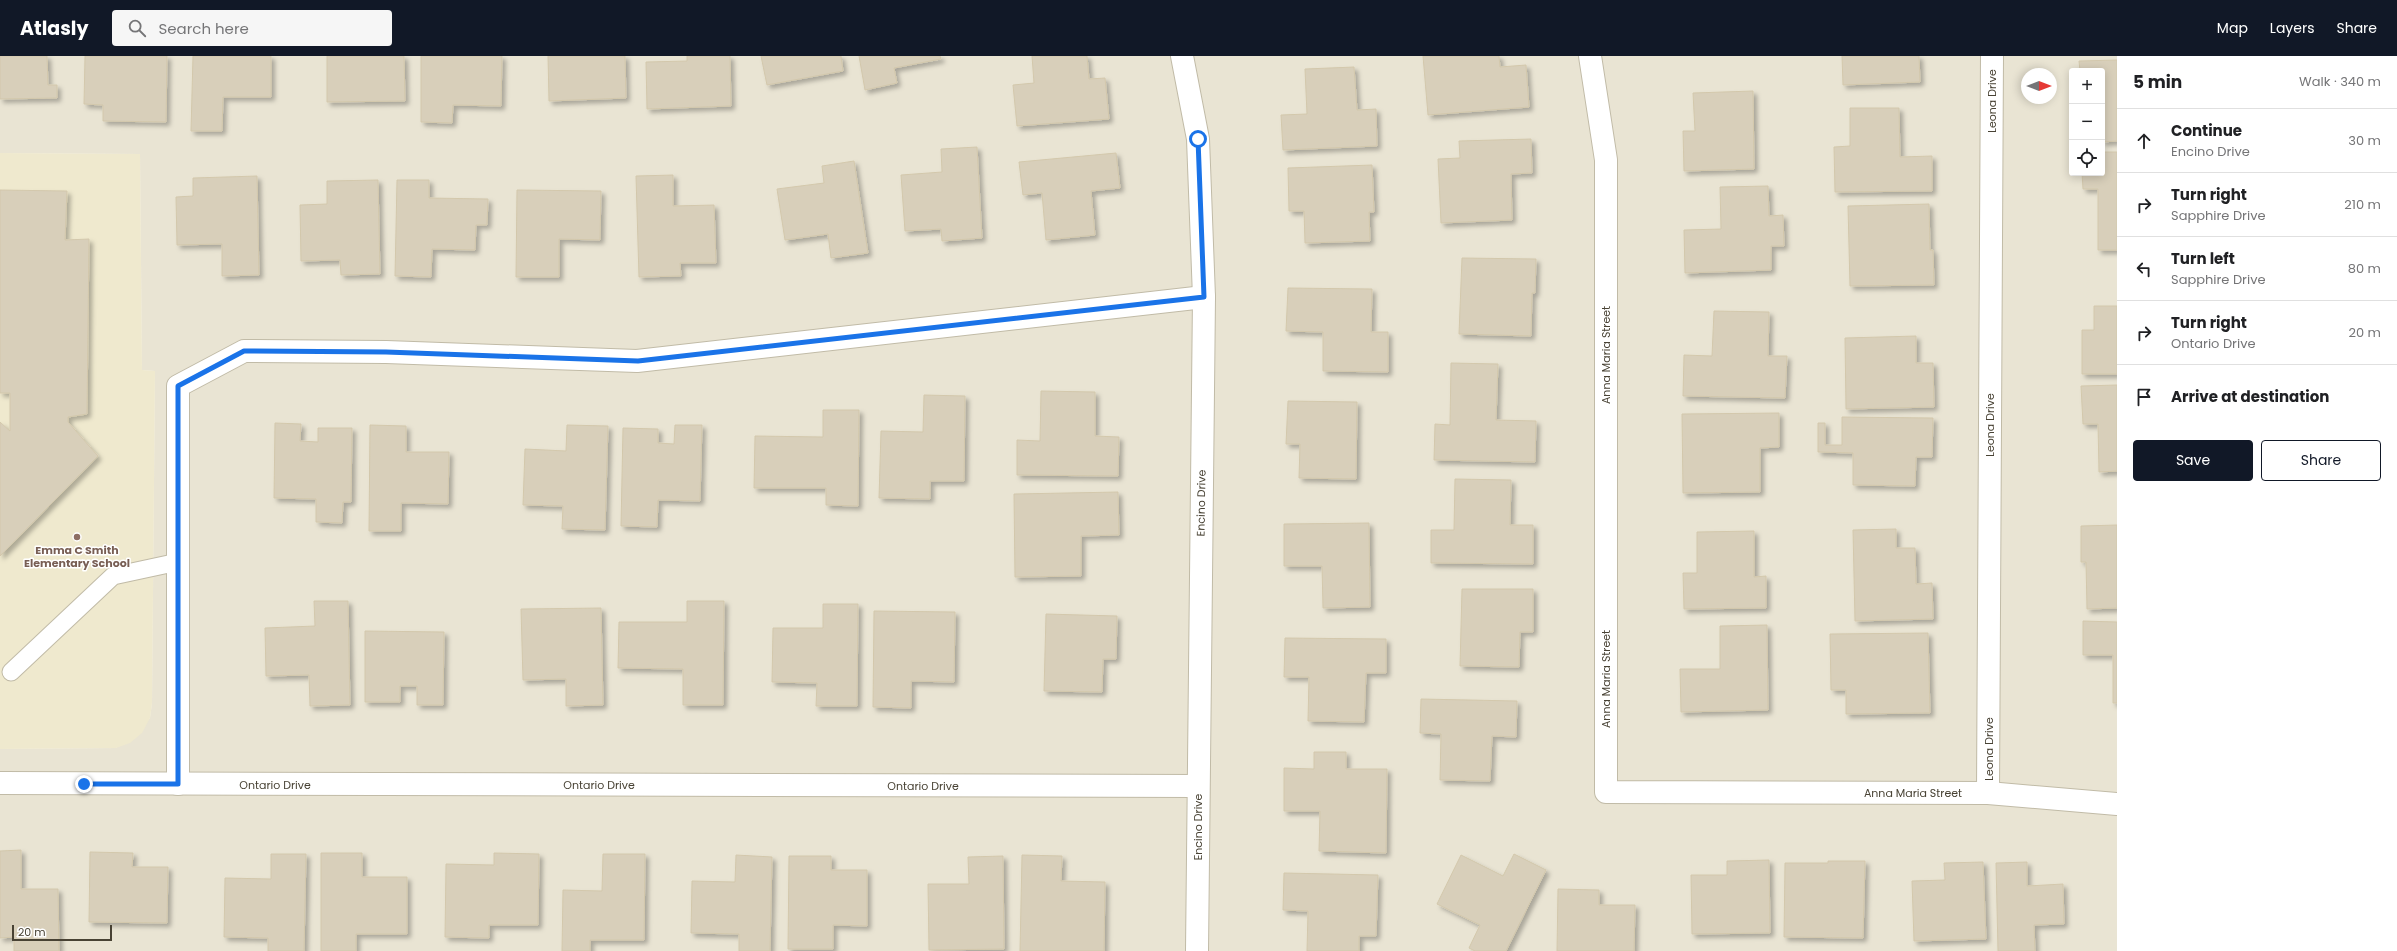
<!DOCTYPE html>
<meta charset="utf-8">
<style>
:root{--surface:#fff;--page:#f6f6f6;--text:#202124;--muted:#757577;--line:#e0e0e0;--accent:#111827}
body{margin:0;font-family:Poppins,sans-serif;background:var(--page);color:var(--text)}
.controls{position:absolute;right:12px;top:12px;display:grid;overflow:hidden;border-radius:4px;box-shadow:0 2px 10px #0003}
.controls button{width:36px;height:36px;display:grid;place-items:center;padding:0;border:0;border-bottom:1px solid var(--line);background:var(--surface);color:var(--text);font:20px sans-serif}
.compass{position:absolute;left:2021px;top:12px;width:36px;height:36px;border-radius:50%;background:var(--surface);box-shadow:0 2px 10px #0003;rotate:90deg}
.scale{position:absolute;left:12px;bottom:10px;width:100px;box-sizing:border-box;padding-left:4px;border:2px solid #484234;border-top:0;font-size:11px;line-height:14px;white-space:nowrap;color:#484234;-webkit-text-stroke:3px #fff;paint-order:stroke}
.stop{position:absolute;width:12px;height:12px;margin:-9px;border:3px solid #1a73e8;border-radius:50%;background:#fff}
.stop.end{background:#1a73e8;border-color:#fff;box-shadow:0 1px 4px #0008}
.list{margin:0;padding:0;list-style:none}
h2{display:flex;justify-content:space-between;align-items:center;height:52px;margin:0;padding:0 16px;font-size:17px}
h2 small{font-size:13px;font-weight:400;color:var(--muted)}
.list li{display:grid;grid-template-columns:26px 1fr auto;gap:12px;align-items:center;box-sizing:border-box;height:64px;padding:0 16px;border-top:1px solid var(--line)}
.list b{display:block;font-size:15px;white-space:nowrap}
.list p{margin:0;font-size:13px;white-space:nowrap;color:var(--muted)}
.list em{font-size:13px;font-style:normal;color:var(--muted)}
.actions{display:flex;gap:8px;padding:12px 16px}
.actions a{flex:1;padding:9px 0;border:1px solid var(--accent);border-radius:4px;text-align:center;font-size:14px;color:var(--accent)}
.actions .main{background:var(--accent);color:#fff}
.icon{flex:none;width:22px;height:22px;fill:none;stroke:currentColor;stroke-width:2;stroke-linecap:round;stroke-linejoin:round}
.map{position:relative;flex:none;width:2117px;height:895px;overflow:hidden}
header{display:flex;align-items:center;gap:24px;box-sizing:border-box;height:56px;padding:0 20px;background:var(--accent);color:#fff}
header strong{font-size:19px}
nav{display:flex;gap:22px;margin-inline-start:auto;font-size:14px}
.search{width:280px;height:36px;background:var(--page);display:flex;align-items:center;gap:10px;box-sizing:border-box;padding:0 14px;border-radius:4px;color:var(--muted);font-size:15px}
main{display:flex}
aside{flex:1;background:var(--surface)}
.map>svg:first-child{display:block}
</style>
<header>
<strong>Atlasly</strong>
<div class="search"><svg class="icon" aria-label="search" viewBox="0 0 24 24"><circle cx="10" cy="10" r="6"/><path d="M15 15l6 6"/></svg>Search here</div>
<nav><a>Map</a><a>Layers</a><a>Share</a></nav>
</header>
<main>
<div class="map">
<svg width="2117" height="895" viewBox="0 0 2117 895">
<defs>
<filter id="shadow"><feDropShadow dx="3.5" dy="3.5" stdDeviation="2" flood-color="#0004"/></filter>
</defs>
<rect width="100%" height="100%" fill="#f5f2e6"/>
<!-- residential -->
<path fill="#e9e4d3" fill-rule="evenodd" d="M0 0H2117V895H0V693L116 692 150 662 152 647 155 315 142 314 140 98 0 97ZM2072 15H2102V117H2072ZM2027 18H2051V42H2027Z"/>
<!-- education -->
<polygon fill="#efe9ce" points="0,97 140,98 142,314 155,315 152,647 150,662 142,677 130,687 116,692 0,693"/>
<!-- building -->
<g fill="#d8cfba" stroke="#d3c8ac" filter="url(#shadow)">
<polygon points="0,0 47,0 48,29 57,29 57,42 0,43"/>
<polygon points="85,0 167,0 166,66 103,65 103,49 84,48"/>
<polygon points="193,0 271,0 271,41 223,41 222,75 191,75"/>
<polygon points="327,0 404,0 405,45 327,46"/>
<polygon points="421,0 502,0 501,50 453,49 452,67 421,66"/>
<polygon points="548,0 625,0 626,42 549,45"/>
<polygon points="687,0 730,0 731,50 647,53 646,6 687,5"/>
<polygon points="761,0 841,0 843,15 767,29"/>
<polygon points="859,0 940,0 941,3 894,12 897,27 865,34"/>
<polygon points="1032,0 1087,0 1089,23 1105,22 1109,63 1017,70 1013,29 1034,27"/>
<polygon points="1423,0 1499,0 1500,11 1526,9 1529,51 1428,59"/>
<polygon points="1842,0 1919,0 1920,26 1843,29"/>
<polygon points="2117,4 2117,85 2102,86 2102,15 2080,15 2079,5"/>
<polygon points="1354,11 1357,54 1376,53 1377,90 1283,94 1281,59 1307,58 1305,13"/>
<polygon points="1753,35 1754,113 1684,115 1683,75 1695,75 1693,37"/>
<polygon points="1850,52 1899,52 1900,101 1932,100 1932,135 1835,136 1834,91 1850,90"/>
<polygon points="1531,83 1532,117 1511,118 1512,164 1441,167 1438,103 1460,102 1459,85"/>
<polygon points="977,91 982,182 942,185 941,173 905,175 901,119 942,116 941,93"/>
<polygon points="2102,96 2117,96 2117,194 2098,194 2098,133 2083,133 2082,117 2102,117"/>
<polygon points="1116,97 1120,132 1091,135 1095,179 1046,184 1042,137 1023,139 1019,106"/>
<polygon points="854,105 868,197 831,202 828,178 785,184 777,133 824,127 822,110"/>
<polygon points="1372,109 1374,156 1369,156 1370,185 1305,187 1304,155 1289,155 1288,112"/>
<polygon points="673,119 673,150 714,149 716,207 680,207 681,220 639,221 636,120"/>
<polygon points="257,120 259,219 222,220 222,188 177,189 176,141 193,140 193,122"/>
<polygon points="378,124 380,218 341,219 340,204 301,205 300,149 327,148 327,125"/>
<polygon points="397,124 429,124 429,142 488,143 487,169 476,169 475,194 432,193 431,221 395,220"/>
<polygon points="1768,130 1769,160 1783,159 1784,190 1771,190 1771,214 1685,217 1684,174 1721,173 1720,131"/>
<polygon points="0,134 67,135 65,184 89,183 87,358 68,361 68,366 98,400 0,500 0,366 10,375 10,337 0,337"/>
<polygon points="517,134 601,135 600,184 559,183 559,221 516,221"/>
<polygon points="1929,148 1930,194 1933,194 1934,229 1850,230 1848,150"/>
<polygon points="1462,202 1536,203 1535,237 1532,237 1531,280 1459,278"/>
<polygon points="1288,232 1372,233 1371,276 1388,276 1388,316 1323,315 1323,276 1286,275"/>
<polygon points="2094,250 2117,250 2117,318 2082,318 2082,274 2094,274"/>
<polygon points="1714,255 1769,256 1768,300 1787,300 1785,342 1683,340 1684,299 1712,300"/>
<polygon points="1916,280 1916,307 1933,307 1934,351 1846,353 1845,282"/>
<polygon points="1451,307 1498,308 1496,364 1536,365 1535,406 1434,404 1435,368 1450,369"/>
<polygon points="2117,329 2117,415 2099,416 2098,368 2083,368 2081,330"/>
<polygon points="1041,335 1095,336 1095,380 1119,381 1118,420 1017,419 1017,384 1040,385"/>
<polygon points="924,339 965,340 964,425 930,425 930,443 879,442 881,375 923,376"/>
<polygon points="1288,345 1357,346 1356,423 1299,422 1300,388 1286,388"/>
<polygon points="823,354 859,354 858,450 826,449 826,432 754,432 755,380 823,381"/>
<polygon points="1779,357 1779,391 1760,392 1760,436 1683,437 1682,358"/>
<polygon points="1842,361 1933,362 1932,401 1916,401 1915,430 1853,429 1853,397 1818,396 1818,367 1825,367 1825,389 1842,389"/>
<polygon points="275,367 301,368 300,385 318,386 318,372 352,372 351,446 343,446 342,467 316,466 316,443 274,442"/>
<polygon points="370,369 406,370 406,396 449,396 448,448 401,447 401,475 369,475"/>
<polygon points="567,369 608,370 605,474 562,473 563,450 523,449 525,393 566,395"/>
<polygon points="675,369 702,369 700,445 658,444 657,471 621,470 623,372 658,373 658,387 674,388"/>
<polygon points="1455,423 1511,424 1510,469 1533,469 1533,508 1431,507 1431,474 1454,474"/>
<polygon points="1118,436 1119,479 1081,480 1081,520 1015,521 1014,438"/>
<polygon points="1369,467 1370,551 1323,552 1322,510 1284,510 1284,468"/>
<polygon points="2117,469 2117,552 2087,553 2086,506 2081,506 2081,470"/>
<polygon points="1896,473 1896,492 1915,492 1916,528 1932,527 1933,563 1855,565 1853,474"/>
<polygon points="1754,475 1754,521 1766,520 1766,552 1684,553 1683,517 1697,517 1697,476"/>
<polygon points="1462,533 1533,533 1533,576 1520,576 1519,611 1460,610"/>
<polygon points="314,545 348,545 350,649 310,650 309,619 266,620 265,572 315,570"/>
<polygon points="687,545 724,545 723,649 683,649 683,613 618,612 619,566 687,566"/>
<polygon points="823,548 858,548 857,650 816,650 817,627 772,626 773,572 823,572"/>
<polygon points="601,552 603,649 566,650 566,623 523,624 521,553"/>
<polygon points="874,555 955,556 954,626 911,625 911,652 873,651"/>
<polygon points="1046,558 1117,560 1116,603 1103,603 1102,636 1044,635"/>
<polygon points="2083,565 2117,566 2117,647 2113,647 2113,599 2083,599"/>
<polygon points="1767,569 1768,654 1681,656 1680,613 1720,613 1720,570"/>
<polygon points="365,575 444,576 443,649 417,649 417,630 400,630 400,646 365,646"/>
<polygon points="1928,577 1930,657 1846,658 1846,634 1831,634 1830,578"/>
<polygon points="1285,582 1386,583 1386,617 1366,617 1364,666 1308,665 1309,621 1284,621"/>
<polygon points="1421,643 1517,645 1516,681 1492,680 1490,725 1440,724 1441,678 1420,677"/>
<polygon points="1314,696 1346,696 1346,713 1387,713 1386,797 1319,795 1320,755 1284,755 1284,712 1314,713"/>
<polygon points="21,794 21,833 58,833 59,895 14,895 14,881 0,882 0,795"/>
<polygon points="90,796 133,797 132,811 168,811 167,867 89,866"/>
<polygon points="321,797 362,797 362,821 407,821 407,878 356,878 356,895 321,895"/>
<polygon points="494,797 539,798 538,869 489,869 489,882 445,881 446,808 494,809"/>
<polygon points="271,798 306,798 304,895 268,895 268,882 224,881 225,822 271,823"/>
<polygon points="603,798 645,798 644,884 590,884 590,895 562,895 563,834 602,835"/>
<polygon points="1514,798 1546,814 1506,895 1475,895 1469,892 1480,869 1437,848 1461,799 1503,820"/>
<polygon points="736,799 772,801 770,895 739,895 739,878 691,877 692,825 735,826"/>
<polygon points="1022,799 1062,800 1061,825 1105,826 1104,895 1020,895"/>
<polygon points="789,800 831,800 831,814 867,814 867,870 833,869 833,893 788,893"/>
<polygon points="1003,800 1004,893 929,894 928,828 969,828 968,801"/>
<polygon points="1769,804 1770,877 1692,878 1691,819 1727,819 1727,805"/>
<polygon points="1828,805 1865,805 1863,882 1784,881 1785,807 1828,807"/>
<polygon points="1983,806 1986,883 1914,885 1912,825 1945,824 1944,807"/>
<polygon points="2027,806 2027,830 2063,828 2064,868 2034,869 2035,895 1998,895 1996,807"/>
<polygon points="1284,817 1378,819 1376,880 1359,880 1359,895 1307,895 1308,855 1283,854"/>
<polygon points="1558,833 1599,834 1599,849 1635,849 1634,895 1557,895"/>
</g>
<g fill="none" stroke-linecap="round" stroke-linejoin="round">
<defs>
<polyline id="lane" points="11,616 113,520 178,506"/>
<g id="street">
<polyline points="1182,0 1198,83 1204,241 1197,895"/>
<polyline points="1590,0 1606,104 1606,736 1988,737 2117,748"/>
<polyline points="0,727 1198,730"/>
<polyline points="178,728 178,330 244,295 386,296 637,305 1204,241"/>
<polyline points="1988,737 1992,0"/>
</g>
</defs>
<!-- lane casing -->
<use href="#lane" stroke="#c1bba7" stroke-width="19"/>
<!-- street casing -->
<use href="#street" stroke="#c1bba7" stroke-width="24"/>
<!-- lane -->
<use href="#lane" stroke="#fff" stroke-width="17"/>
<!-- street -->
<use href="#street" stroke="#fff" stroke-width="22"/>
</g>
<g fill="none" stroke-linecap="round" stroke-linejoin="round">
<!-- route -->
<polyline stroke="#1a73e8" stroke-width="5" points="84,728 178,728 178,330 244,295 386,296 638,305 1204,241 1198,83"/>
</g>
<!-- markers -->
<circle fill="#8d6e63" stroke="#fff" stroke-width="1.5" cx="77" cy="481" r="4"/>
<g text-anchor="middle" stroke-width="3" stroke-linejoin="round" paint-order="stroke">
<!-- street labels -->
<g font-size="11" fill="#484234" stroke="#fff">
<text transform="translate(1992 45) rotate(-90)" y="4">Leona Drive</text>
<text transform="translate(1606 299) rotate(-90)" y="4">Anna Maria Street</text>
<text transform="translate(1990 369) rotate(-90)" y="4">Leona Drive</text>
<text transform="translate(1201 447) rotate(-89)" y="4">Encino Drive</text>
<text transform="translate(1606 623) rotate(-90)" y="4">Anna Maria Street</text>
<text transform="translate(1989 693) rotate(-90)" y="4">Leona Drive</text>
<text x="275" y="733">Ontario Drive</text>
<text x="599" y="733">Ontario Drive</text>
<text x="923" y="734">Ontario Drive</text>
<text x="1913" y="741">Anna Maria Street</text>
<text transform="translate(1198 771) rotate(-90)" y="4">Encino Drive</text>
</g>
<!-- education labels -->
<g font-size="11" font-weight="bold" fill="#785e54" stroke="#fff">
<text x="77" y="498">Emma C Smith<tspan x="77" dy="13">Elementary School</tspan></text>
</g>
</g>
</svg>
<div class="controls">
<button>+</button>
<button>−</button>
<button><svg class="icon" aria-label="locate" viewBox="0 0 24 24"><circle cx="12" cy="12" r="6"/><path d="M12 2v4M12 18v4M2 12h4M18 12h4"/></svg></button>
</div>
<svg class="compass" viewBox="-18 -18 36 36"><path d="M0-13l5 13h-10z" fill="#e53935"/><path d="M0 13l5-13h-10z" fill="#757577"/></svg>
<div class="scale">20 m</div>
<div class="stop" style="left:1198px;top:83px"></div>
<div class="stop end" style="left:84px;top:728px"></div>
</div>
<aside>
<h2>5 min<small>Walk · 340 m</small></h2>
<ul class="list">
<li><svg class="icon" aria-label="ahead" viewBox="0 0 24 24"><path d="M12 20V5M6 11l6-6 6 6"/></svg><div><b>Continue</b><p>Encino Drive</p></div><em>30 m</em></li>
<li><svg class="icon" aria-label="right" viewBox="0 0 24 24"><path d="M7 20v-9h11M14 6l5 5-5 5"/></svg><div><b>Turn right</b><p>Sapphire Drive</p></div><em>210 m</em></li>
<li><svg class="icon" aria-label="left" viewBox="0 0 24 24"><path d="M17 20v-9H6M10 6l-5 5 5 5"/></svg><div><b>Turn left</b><p>Sapphire Drive</p></div><em>80 m</em></li>
<li><svg class="icon" aria-label="right" viewBox="0 0 24 24"><path d="M7 20v-9h11M14 6l5 5-5 5"/></svg><div><b>Turn right</b><p>Ontario Drive</p></div><em>20 m</em></li>
<li><svg class="icon" aria-label="arrive" viewBox="0 0 24 24"><path d="M6 21V4h12l-3 4 3 4H6"/></svg><div><b>Arrive at destination</b></div></li>
</ul>
<div class="actions"><a class="main">Save</a><a>Share</a></div>
</aside>
</main>
